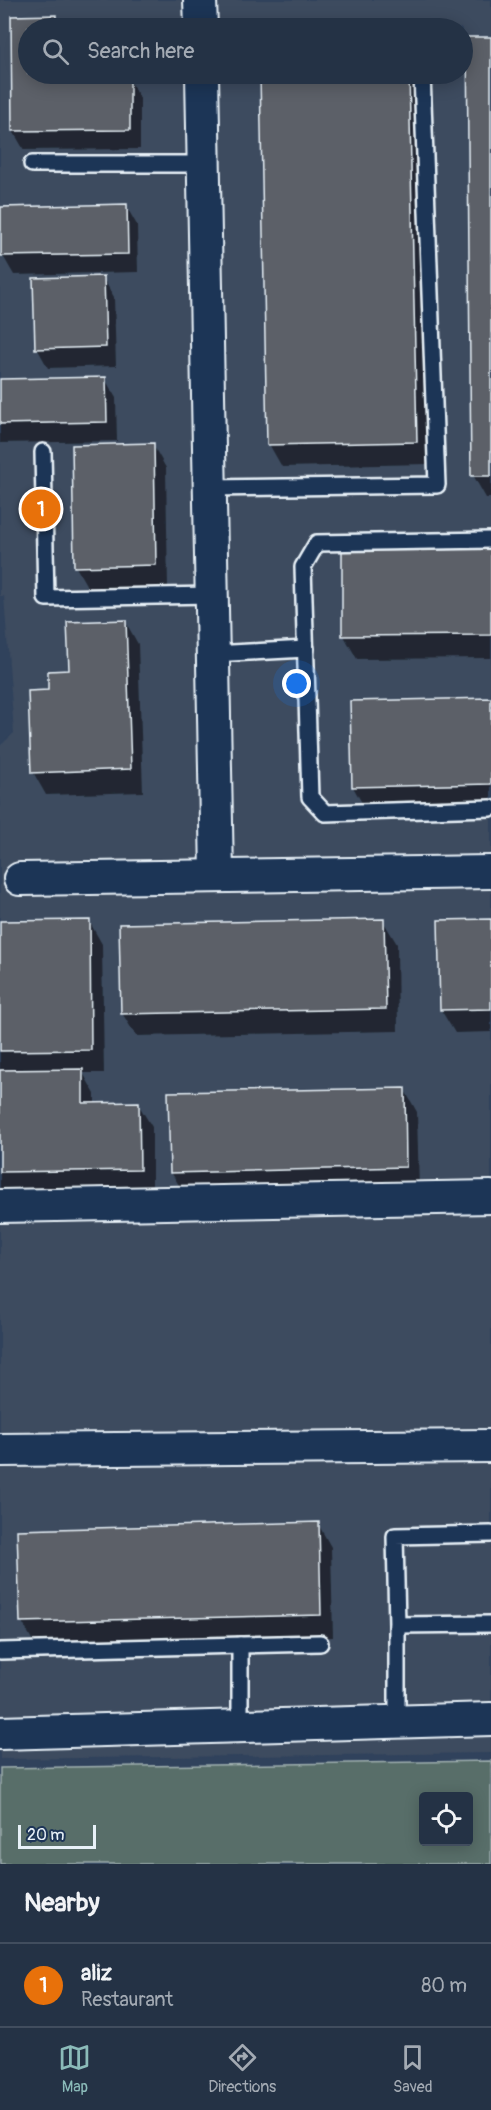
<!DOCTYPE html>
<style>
:root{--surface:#243245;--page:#303e50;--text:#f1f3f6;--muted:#a3aab3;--line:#414d5e;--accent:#8bbbb9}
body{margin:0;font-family:Pangolin,sans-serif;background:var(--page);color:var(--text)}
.controls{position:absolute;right:18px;bottom:18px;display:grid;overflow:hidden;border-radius:6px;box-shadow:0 3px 15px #0003}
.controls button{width:54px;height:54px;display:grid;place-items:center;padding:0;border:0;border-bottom:2px solid var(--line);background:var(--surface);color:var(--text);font:30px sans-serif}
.scale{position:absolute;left:18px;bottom:15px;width:78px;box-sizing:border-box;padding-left:6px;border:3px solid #e8f1f8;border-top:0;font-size:16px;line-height:21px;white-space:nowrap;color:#e8f1f8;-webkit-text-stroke:4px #1d3557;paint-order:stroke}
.you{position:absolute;left:297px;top:684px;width:21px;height:21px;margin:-15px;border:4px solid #fff;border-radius:50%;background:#1a73e8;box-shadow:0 0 0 9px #1a73e833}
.badge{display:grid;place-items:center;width:39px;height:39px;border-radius:50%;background:var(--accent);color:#fff;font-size:20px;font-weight:700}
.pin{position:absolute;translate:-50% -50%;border:3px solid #fff;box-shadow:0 2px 6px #0006}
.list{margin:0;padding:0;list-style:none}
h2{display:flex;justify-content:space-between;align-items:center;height:78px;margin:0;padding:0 24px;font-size:26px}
h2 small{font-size:20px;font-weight:400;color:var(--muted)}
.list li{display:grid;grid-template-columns:39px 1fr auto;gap:18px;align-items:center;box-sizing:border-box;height:84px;padding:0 24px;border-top:2px solid var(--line)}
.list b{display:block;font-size:22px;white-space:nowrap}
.list p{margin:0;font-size:20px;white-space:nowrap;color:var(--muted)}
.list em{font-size:20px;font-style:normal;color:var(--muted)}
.icon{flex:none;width:33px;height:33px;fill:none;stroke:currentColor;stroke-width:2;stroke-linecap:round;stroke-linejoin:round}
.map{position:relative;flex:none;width:491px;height:1864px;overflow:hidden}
.search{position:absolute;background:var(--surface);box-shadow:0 3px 15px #0003;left:18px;right:18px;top:18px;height:66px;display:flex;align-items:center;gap:15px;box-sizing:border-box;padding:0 21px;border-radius:33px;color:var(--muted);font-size:22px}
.sheet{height:162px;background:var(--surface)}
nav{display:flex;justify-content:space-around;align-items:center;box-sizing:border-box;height:84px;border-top:2px solid var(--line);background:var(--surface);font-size:16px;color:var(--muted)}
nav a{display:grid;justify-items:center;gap:3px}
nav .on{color:var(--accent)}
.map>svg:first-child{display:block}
</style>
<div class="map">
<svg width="491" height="1864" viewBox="0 0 491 1864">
<rect width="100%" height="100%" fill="#30425c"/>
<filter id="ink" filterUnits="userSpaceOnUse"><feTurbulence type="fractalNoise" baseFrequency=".0167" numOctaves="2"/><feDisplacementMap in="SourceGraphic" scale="12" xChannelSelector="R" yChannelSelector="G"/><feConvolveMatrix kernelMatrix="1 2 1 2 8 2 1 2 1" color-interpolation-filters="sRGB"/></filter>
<g filter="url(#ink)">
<!-- built -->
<path fill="#3d4b5f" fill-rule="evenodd" d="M0 0H491V1753L0 1759V746L14 733 4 596H0ZM28 28H462V74H28Z"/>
<!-- green -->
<path fill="#586e69" stroke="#a0b0b0" stroke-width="1.5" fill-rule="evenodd" d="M491 1761V1864H0V1768ZM424 1796H468V1842H424Z"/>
<!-- shadow -->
<g fill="#0007">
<polygon points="12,17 55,17 62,28 28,28 28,74 67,74 67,80 129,79 140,98 140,149 24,150 13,131"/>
<polygon points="491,38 491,498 486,498 473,475"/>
<polygon points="261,74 415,74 422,85 429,464 282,467 269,444"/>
<polygon points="126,206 137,225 138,272 14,275 3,256"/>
<polygon points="103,278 114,297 116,366 48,368 37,348"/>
<polygon points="105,379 116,398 117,441 0,443 0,381"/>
<polygon points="153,445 166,468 168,588 89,590 76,567"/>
<polygon points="491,549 491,658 357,659 344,636"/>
<polygon points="125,621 138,644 143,792 46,795 33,772 70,672"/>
<polygon points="491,699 491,807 366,810 353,787"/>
<polygon points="491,920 491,1032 455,1033 441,1010"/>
<polygon points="89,921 102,944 104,1073 83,1073 95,1094 95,1105 138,1104 152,1127 152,1193 0,1195 0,922"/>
<polygon points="383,921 397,944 398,1031 136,1036 122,1013"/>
<polygon points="404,1089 417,1112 419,1190 185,1195 171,1172"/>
<polygon points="318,1524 331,1547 333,1637 35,1645 22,1622"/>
</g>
<!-- building -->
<g fill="#5c6067" stroke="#e8f1f8" stroke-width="1.5">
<polygon points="56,15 56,28 28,28 28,74 57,74 57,78 130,78 130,130 12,131 11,16"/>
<polygon points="467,37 491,37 491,476 471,476"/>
<polygon points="260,74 409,74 417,442 267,445"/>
<polygon points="127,204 128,254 1,256 1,207"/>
<polygon points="104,276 106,347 35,349 33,278"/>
<polygon points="106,377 107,422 0,424 0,379"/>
<polygon points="154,443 156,565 74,567 72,445"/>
<polygon points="491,548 491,635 342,636 342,549"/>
<polygon points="126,620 131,769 31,773 28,691 48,690 48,671 69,670 67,622"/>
<polygon points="491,698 491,784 352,787 350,701"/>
<polygon points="384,919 386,1009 121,1014 119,924"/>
<polygon points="491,919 491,1009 440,1010 438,920"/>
<polygon points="90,920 91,1050 0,1051 0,921"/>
<polygon points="83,1069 83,1103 139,1102 140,1170 0,1172 0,1070"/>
<polygon points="405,1088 406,1167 170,1173 168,1092"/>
<polygon points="319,1522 321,1615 20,1622 17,1530"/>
</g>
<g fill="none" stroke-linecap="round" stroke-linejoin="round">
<defs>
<g id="service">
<polyline points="32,164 203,164"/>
<polyline points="43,452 46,598 212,595"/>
<polyline points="210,488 437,485 422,74"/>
<polyline points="491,540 317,543 303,567 310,797 325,813 491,808"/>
<polyline points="213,654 306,649"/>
<polyline points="491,1534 395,1536 397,1625 491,1624"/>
<polyline points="397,1625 397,1722"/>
<polyline points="0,1651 320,1643"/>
<polyline points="240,1726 240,1645"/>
</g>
<g id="minor">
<polyline points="200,0 201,28"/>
<polyline points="202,74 217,876"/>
<polyline points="20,879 491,872"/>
<polyline points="0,1206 491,1197"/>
<polyline points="0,1450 491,1446"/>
<polyline points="0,1733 491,1719"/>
</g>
</defs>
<!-- service casing -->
<use href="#service" stroke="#e8f1f8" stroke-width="20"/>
<!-- minor casing -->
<use href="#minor" stroke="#e8f1f8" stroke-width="36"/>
<!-- service -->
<use href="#service" stroke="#1d3557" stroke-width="15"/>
<!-- minor -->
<use href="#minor" stroke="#1d3557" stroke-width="32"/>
</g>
</g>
</svg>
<div class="controls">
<button><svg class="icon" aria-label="locate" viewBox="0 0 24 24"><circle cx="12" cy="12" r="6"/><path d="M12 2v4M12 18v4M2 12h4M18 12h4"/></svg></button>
</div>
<div class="scale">20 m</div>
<div class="you"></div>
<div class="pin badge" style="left:41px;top:509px;background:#e8710a">1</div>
<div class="search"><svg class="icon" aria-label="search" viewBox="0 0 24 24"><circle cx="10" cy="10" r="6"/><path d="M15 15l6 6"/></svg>Search here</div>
</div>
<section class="sheet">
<h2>Nearby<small></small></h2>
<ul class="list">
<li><span class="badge" style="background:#e8710a">1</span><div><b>aliz</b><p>Restaurant</p></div><em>80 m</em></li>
</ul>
</section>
<nav>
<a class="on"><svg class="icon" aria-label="map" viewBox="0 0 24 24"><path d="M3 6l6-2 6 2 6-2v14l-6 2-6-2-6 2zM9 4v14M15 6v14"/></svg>Map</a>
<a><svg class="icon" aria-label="directions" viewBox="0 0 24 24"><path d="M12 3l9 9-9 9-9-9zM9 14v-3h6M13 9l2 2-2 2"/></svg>Directions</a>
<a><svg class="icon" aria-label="saved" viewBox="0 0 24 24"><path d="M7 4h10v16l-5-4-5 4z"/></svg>Saved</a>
</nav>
